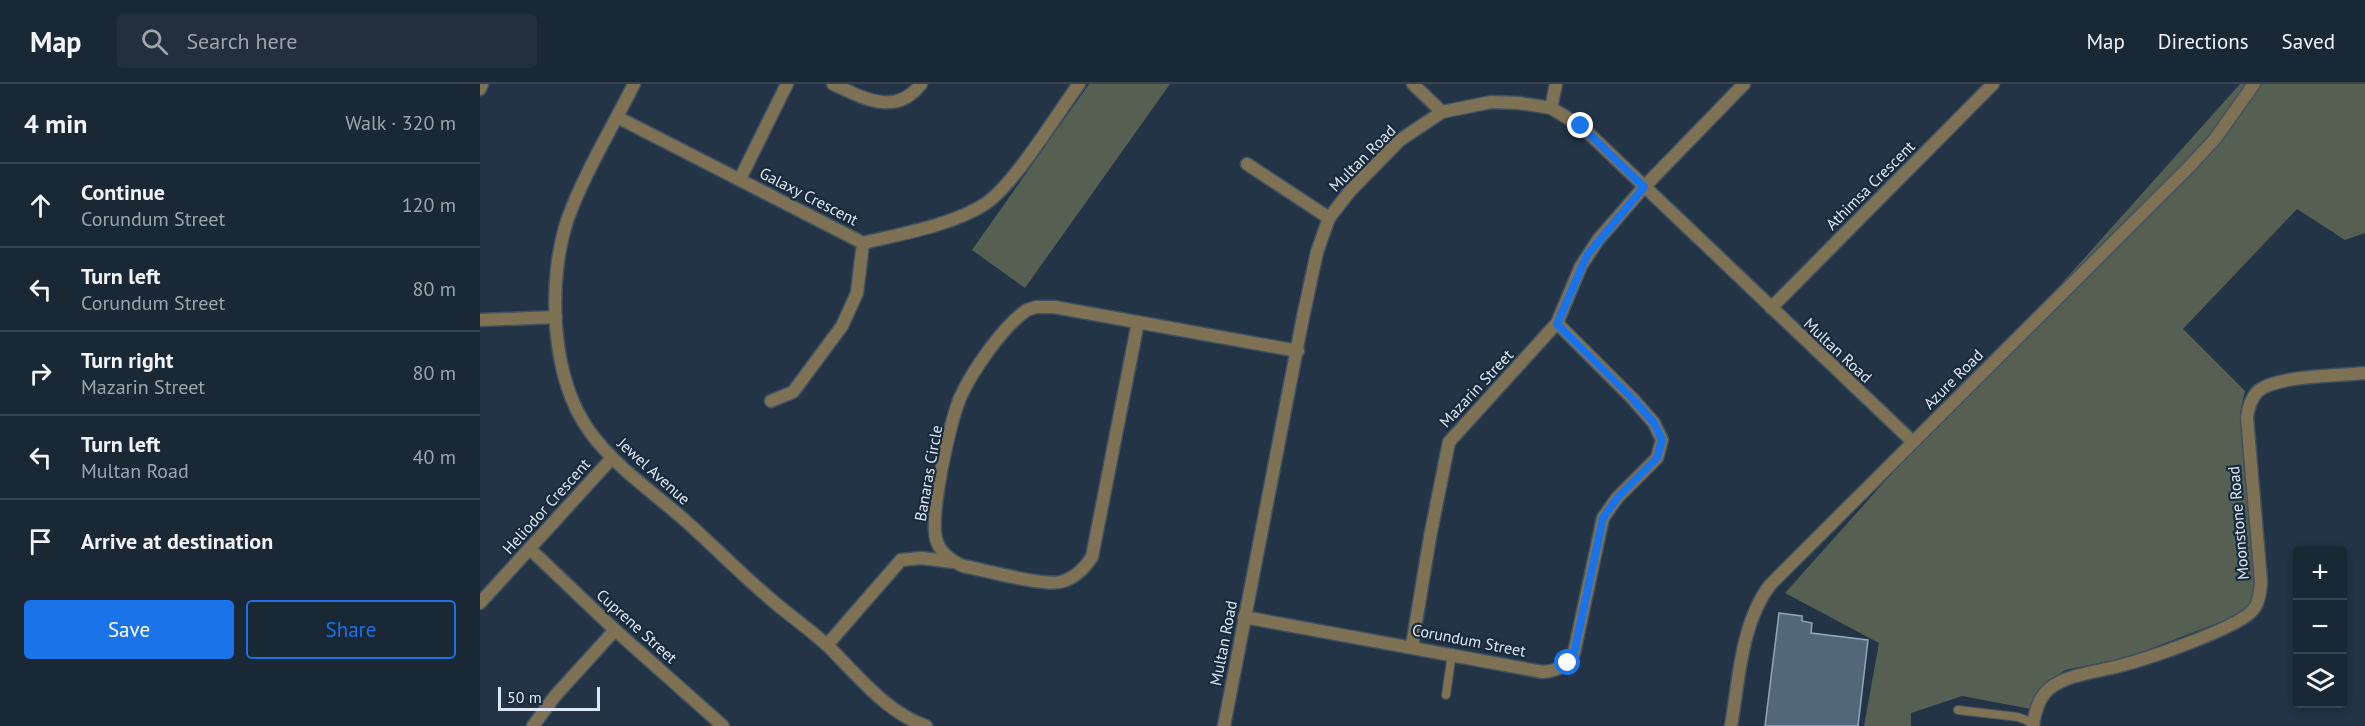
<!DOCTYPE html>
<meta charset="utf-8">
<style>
:root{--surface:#1a2734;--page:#232f3c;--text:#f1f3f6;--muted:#9fa5ac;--line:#38444f;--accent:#1a73e8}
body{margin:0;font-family:"PT Sans",sans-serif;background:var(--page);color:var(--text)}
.controls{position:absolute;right:18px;bottom:18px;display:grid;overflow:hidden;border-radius:6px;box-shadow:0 3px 9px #0003}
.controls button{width:54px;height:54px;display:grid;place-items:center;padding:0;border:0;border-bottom:2px solid var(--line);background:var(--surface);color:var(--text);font:30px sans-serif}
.scale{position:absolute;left:18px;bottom:15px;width:102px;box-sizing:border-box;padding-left:6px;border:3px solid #dde8f4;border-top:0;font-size:16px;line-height:21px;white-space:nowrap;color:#dde8f4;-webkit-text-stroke:4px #182a3b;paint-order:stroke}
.stop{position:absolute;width:18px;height:18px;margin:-14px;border:4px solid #1a73e8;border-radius:50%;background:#fff}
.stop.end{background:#1a73e8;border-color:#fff;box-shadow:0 2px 6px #0008}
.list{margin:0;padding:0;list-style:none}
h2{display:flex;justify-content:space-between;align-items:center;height:78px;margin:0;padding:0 24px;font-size:26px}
h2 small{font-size:20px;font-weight:400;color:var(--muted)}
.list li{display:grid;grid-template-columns:39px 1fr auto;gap:18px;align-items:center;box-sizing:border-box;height:84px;padding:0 24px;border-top:2px solid var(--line)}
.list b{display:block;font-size:22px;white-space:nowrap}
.list p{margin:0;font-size:20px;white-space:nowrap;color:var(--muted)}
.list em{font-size:20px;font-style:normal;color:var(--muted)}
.actions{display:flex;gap:12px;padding:18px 24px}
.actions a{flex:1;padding:14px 0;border:2px solid var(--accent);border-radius:6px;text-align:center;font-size:21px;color:var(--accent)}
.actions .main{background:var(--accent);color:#fff}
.icon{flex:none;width:33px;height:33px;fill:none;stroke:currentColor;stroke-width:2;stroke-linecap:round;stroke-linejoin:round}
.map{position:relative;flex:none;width:1885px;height:642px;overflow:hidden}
header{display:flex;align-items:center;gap:36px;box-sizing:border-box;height:84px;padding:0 30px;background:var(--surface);border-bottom:2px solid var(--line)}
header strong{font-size:28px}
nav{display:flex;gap:33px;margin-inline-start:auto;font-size:21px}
.search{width:420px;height:54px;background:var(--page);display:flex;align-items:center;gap:15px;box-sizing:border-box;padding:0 21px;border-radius:6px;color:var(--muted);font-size:22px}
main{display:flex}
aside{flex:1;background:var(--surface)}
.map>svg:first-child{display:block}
</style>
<header>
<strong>Map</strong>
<div class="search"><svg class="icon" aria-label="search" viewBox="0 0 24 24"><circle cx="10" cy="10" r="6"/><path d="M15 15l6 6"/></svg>Search here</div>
<nav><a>Map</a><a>Directions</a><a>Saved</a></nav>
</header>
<main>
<aside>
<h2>4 min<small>Walk · 320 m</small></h2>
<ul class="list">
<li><svg class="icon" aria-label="ahead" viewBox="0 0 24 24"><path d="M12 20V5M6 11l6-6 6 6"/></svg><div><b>Continue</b><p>Corundum Street</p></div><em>120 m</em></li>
<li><svg class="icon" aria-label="left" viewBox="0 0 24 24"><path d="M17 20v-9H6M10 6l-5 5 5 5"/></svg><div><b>Turn left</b><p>Corundum Street</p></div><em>80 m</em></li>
<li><svg class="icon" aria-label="right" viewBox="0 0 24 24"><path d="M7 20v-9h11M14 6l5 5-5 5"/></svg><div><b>Turn right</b><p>Mazarin Street</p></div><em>80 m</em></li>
<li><svg class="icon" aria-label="left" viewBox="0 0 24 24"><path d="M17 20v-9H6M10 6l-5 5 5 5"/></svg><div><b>Turn left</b><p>Multan Road</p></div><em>40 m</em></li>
<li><svg class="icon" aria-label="arrive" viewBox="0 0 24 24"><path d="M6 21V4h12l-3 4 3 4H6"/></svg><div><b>Arrive at destination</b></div></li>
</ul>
<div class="actions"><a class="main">Save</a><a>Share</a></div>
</aside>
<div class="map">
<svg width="1885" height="642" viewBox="0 0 1885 642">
<rect width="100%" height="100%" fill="#223446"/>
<!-- green -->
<g fill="#556052">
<polygon points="609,0 690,0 545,204 492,166"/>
<polygon points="1760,0 1885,0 1885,149 1865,156 1817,125 1703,245 1765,307 1760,329 1775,507 1770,522 1756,532 1649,573 1585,586 1561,603 1551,625 1482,612 1431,629 1431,642 1384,642 1399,559 1305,509"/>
</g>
<!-- building -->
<polygon fill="#53677b" stroke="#92a7bd" stroke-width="1.5" points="1299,529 1322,532 1322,537 1332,539 1331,549 1388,556 1378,642 1285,642"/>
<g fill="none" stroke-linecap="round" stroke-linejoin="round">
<defs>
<g id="service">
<polyline points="966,611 972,569"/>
<polyline points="1478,626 1538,633 1553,639"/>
</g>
<g id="minor">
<path d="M353 0C383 14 416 33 441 0"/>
<polyline points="933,0 962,28"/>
<polyline points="0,5 2,0"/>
<polyline points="1071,24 1076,0"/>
<path d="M137 33 383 159C420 150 473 141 505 120 534 101 577 30 599 0"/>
<polyline points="767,80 849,134"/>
<polyline points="260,95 307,0"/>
<polyline points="1291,224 1513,0"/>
<polyline points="0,236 76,233"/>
<path d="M658 238 612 473C604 485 594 495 580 498 561 502 505 486 483 482 472 477 461 469 457 458 448 435 470 337 480 314 492 287 523 242 547 226L556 223H574L818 267"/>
<polyline points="291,317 313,308 362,242 377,209 383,159"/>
<polyline points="50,465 135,546 243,642"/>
<polyline points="0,519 132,374"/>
<path d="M764 533 1063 588C1077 587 1087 582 1094 569L1123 434 1137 414 1177 374 1182 356 1174 339 1152 314 1077 239"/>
<polyline points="347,561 421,476 442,474 473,478"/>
<polyline points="932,562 950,453 969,358 1077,239 1101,182 1118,156 1164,103 1264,0"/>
<polyline points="53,642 75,612 135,546"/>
<polyline points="744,642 823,233 837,168 849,134 870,107 920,56 962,28 1011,18 1039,19 1071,24 1101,42 1433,358"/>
<path d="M1553 642C1554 630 1559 613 1569 605 1587 590 1617 588 1639 582 1667 575 1752 546 1771 528 1779 521 1780 509 1781 498L1767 334C1768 324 1770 316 1777 308 1795 291 1860 292 1885 289"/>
</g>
<g id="tertiary">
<path d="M154 0C132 44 105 88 88 134 67 196 70 293 110 348 137 385 176 410 209 440 240 468 268 497 300 523 316 536 334 549 349 563 377 591 407 629 446 642"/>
<path d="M1251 642C1259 596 1261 539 1290 501L1709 83 1735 55 1774 0"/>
</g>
</defs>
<!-- service casing -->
<use href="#service" stroke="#405162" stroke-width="10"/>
<!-- minor casing -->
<use href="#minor" stroke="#405162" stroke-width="15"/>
<!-- tertiary casing -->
<use href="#tertiary" stroke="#405162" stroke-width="15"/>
<!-- service -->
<use href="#service" stroke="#7e7154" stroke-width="8"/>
<!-- minor -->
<use href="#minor" stroke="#7e7154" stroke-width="12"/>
<!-- tertiary -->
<use href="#tertiary" stroke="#7e7154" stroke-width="12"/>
</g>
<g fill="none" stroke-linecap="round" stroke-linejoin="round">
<!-- route -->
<polyline stroke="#1a73e8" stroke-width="8" points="1088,579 1094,569 1123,434 1137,414 1177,374 1182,356 1174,339 1152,314 1077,240 1107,171 1164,103 1101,42"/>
</g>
<g text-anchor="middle" stroke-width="4.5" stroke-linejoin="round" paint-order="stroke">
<!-- street labels -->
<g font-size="16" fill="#dde8f4" stroke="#182a3b">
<text transform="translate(882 74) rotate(-45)" y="6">Multan Road</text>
<text transform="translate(1390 101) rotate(-45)" y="6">Athimsa Crescent</text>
<text transform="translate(329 112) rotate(27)" y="6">Galaxy Crescent</text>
<text transform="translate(1358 266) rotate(43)" y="6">Multan Road</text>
<text transform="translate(1473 295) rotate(-45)" y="6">Azure Road</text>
<text transform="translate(996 304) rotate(-47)" y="6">Mazarin Street</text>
<text transform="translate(174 387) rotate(42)" y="6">Jewel Avenue</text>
<text transform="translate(448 389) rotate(-80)" y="6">Banaras Circle</text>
<text transform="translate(66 422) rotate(-48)" y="6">Heliodor Crescent</text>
<text transform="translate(1758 439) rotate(-95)" y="6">Moonstone Road</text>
<text transform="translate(157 542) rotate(42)" y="6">Cuprene Street</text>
<text transform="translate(989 556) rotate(11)" y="6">Corundum Street</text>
<text transform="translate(743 559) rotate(-79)" y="6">Multan Road</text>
</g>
</g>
</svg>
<div class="controls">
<button>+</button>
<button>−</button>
<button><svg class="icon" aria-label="layers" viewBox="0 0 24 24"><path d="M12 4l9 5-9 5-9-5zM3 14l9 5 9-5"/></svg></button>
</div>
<div class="scale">50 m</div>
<div class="stop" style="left:1088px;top:579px"></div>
<div class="stop end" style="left:1101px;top:42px"></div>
</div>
</main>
